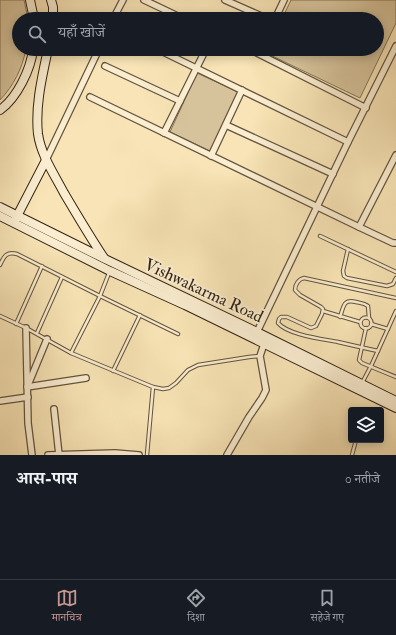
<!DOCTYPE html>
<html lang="hi">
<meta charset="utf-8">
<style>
:root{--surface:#171b24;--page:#242831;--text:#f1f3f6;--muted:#9ea1a6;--line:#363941;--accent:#c59692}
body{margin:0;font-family:"IM FELL Double Pica","Noto Serif Devanagari",serif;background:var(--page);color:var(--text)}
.controls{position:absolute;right:12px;bottom:12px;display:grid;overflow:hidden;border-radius:4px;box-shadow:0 2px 10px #0003}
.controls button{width:36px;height:36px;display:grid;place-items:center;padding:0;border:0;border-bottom:1px solid var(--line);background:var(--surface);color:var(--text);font:20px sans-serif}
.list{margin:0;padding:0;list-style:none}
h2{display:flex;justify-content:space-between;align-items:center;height:52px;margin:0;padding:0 16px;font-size:17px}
h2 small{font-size:13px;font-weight:400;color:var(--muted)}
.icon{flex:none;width:22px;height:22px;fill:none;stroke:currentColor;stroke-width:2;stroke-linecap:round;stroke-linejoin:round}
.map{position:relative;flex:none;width:396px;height:455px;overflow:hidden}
.search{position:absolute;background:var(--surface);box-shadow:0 2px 10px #0003;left:12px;right:12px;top:12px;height:44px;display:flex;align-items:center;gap:10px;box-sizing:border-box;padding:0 14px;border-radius:22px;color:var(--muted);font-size:15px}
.sheet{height:124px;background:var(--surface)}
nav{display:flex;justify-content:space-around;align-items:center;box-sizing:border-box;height:56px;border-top:1px solid var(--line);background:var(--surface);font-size:11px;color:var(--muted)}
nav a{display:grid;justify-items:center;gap:2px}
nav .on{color:var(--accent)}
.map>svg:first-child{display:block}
</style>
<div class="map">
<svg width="396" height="455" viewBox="0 0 396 455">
<rect width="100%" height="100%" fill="#f8e4b6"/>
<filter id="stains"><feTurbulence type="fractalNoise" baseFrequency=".005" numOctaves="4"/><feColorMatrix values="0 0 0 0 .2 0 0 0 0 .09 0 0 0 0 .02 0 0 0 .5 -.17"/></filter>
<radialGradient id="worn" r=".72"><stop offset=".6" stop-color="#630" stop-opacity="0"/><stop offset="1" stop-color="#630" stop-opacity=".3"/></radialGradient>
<!-- green -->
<g fill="#d7c39b" stroke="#857458">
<path d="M0 0H24L28 19H19V49H26C22 69 14 85 0 100Z"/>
<polygon points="291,0 396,0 396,23 360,98 266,53 268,49 377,49 377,19 282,19"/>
<polygon points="197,73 238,92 210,151 170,132"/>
</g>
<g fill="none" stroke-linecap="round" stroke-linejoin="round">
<defs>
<g id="lane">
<polyline points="320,236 396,272"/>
<polyline points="348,249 343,271 344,276 347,278 387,286 393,284 396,278"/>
<path d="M0 265C4 256 7 251 17 254L100 296 178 334"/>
<polyline points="323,311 360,322"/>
<polyline points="0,316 26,328 71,353 153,387 147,455"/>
<path d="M340 317C344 306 343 299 356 302 360 303 364 303 368 306L369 318"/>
<circle cx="366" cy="323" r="5.5"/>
<polyline points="16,324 42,266"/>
<polyline points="371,324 388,329"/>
<polyline points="366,328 359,360 362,363 396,377"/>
<polyline points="37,333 62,277"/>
<path d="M378 351C364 348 351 345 338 342 323 339 288 335 278 323L279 319 281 317H287L311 328 316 326 322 314 323 309 321 307 300 295 295 290C295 284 299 279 304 278L396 298"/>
<polyline points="71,353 100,296 109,273"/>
<polyline points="113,371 140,315"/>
<polyline points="362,383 371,366 396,311"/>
<polyline points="153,387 163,389 169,388 176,383 188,370 198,365 249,357 260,356"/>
<polyline points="352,455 356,440"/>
</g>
<g id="street">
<polyline points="144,0 184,19"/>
<polyline points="225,0 268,19"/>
<polyline points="113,19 123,0"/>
<polyline points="275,19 284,0"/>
<polyline points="157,49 348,142"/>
<polyline points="249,49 366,108"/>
<polyline points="105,66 180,101"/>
<polyline points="90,97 359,227 393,243 396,243"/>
<polyline points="226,125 333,174"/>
<polyline points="164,133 206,49"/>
<polyline points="211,156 242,90"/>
<polyline points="46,160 99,49"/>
<polyline points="359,227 396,155"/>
<polyline points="26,328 28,423 32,455"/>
<polyline points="257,332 348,142 396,46"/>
<polyline points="28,385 47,339"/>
<polyline points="27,387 86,378"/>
<polyline points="0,401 28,397"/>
<polyline points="54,409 59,455"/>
<polyline points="48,455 115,453 139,455"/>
<polyline points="227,455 249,417 262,398 266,390 260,356 264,344"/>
</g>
<g id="secondary">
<polyline points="30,0 34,19"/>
<polyline points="51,0 53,7 53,19"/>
<path d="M48 49C42 77 35 106 38 134 41 155 54 174 64 193 77 215 90 237 104 258"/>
<path d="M0 110C17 98 31 69 33 49"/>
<polyline points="0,207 105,259 257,332 396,401"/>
<polyline points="0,216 110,271 185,305 396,408"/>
<polyline points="15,220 46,160"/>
</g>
</defs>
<!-- lane casing -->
<use href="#lane" stroke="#64543d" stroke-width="4.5"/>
<!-- street casing -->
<use href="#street" stroke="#64543d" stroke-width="8"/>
<!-- secondary casing -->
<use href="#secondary" stroke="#332415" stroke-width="10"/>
<!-- lane -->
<use href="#lane" stroke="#faedd0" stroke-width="2.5"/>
<!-- street -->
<use href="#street" stroke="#faedd0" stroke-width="5.5"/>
<!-- secondary -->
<use href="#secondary" stroke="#faedd0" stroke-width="8"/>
</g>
<g text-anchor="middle" stroke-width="4" stroke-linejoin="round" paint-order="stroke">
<!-- street labels -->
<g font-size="17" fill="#332415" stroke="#faedd0">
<text transform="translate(204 290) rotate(25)" y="6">Vishwakarma Road</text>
</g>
</g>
<rect width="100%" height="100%" filter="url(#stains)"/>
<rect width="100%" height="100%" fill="url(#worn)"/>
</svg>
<div class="controls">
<button><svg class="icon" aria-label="layers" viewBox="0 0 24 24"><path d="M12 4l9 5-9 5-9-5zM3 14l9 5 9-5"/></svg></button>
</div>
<div class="search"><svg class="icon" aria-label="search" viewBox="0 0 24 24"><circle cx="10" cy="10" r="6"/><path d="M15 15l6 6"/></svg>यहाँ खोजें</div>
</div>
<section class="sheet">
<h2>आस-पास<small>0 नतीजे</small></h2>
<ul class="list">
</ul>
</section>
<nav>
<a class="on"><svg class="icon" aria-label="map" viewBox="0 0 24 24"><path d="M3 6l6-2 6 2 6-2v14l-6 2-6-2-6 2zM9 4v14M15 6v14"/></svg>मानचित्र</a>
<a><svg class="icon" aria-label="directions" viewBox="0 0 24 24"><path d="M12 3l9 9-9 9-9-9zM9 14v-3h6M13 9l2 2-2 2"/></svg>दिशा</a>
<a><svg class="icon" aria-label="saved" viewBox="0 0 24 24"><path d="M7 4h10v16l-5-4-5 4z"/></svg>सहेजे गए</a>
</nav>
